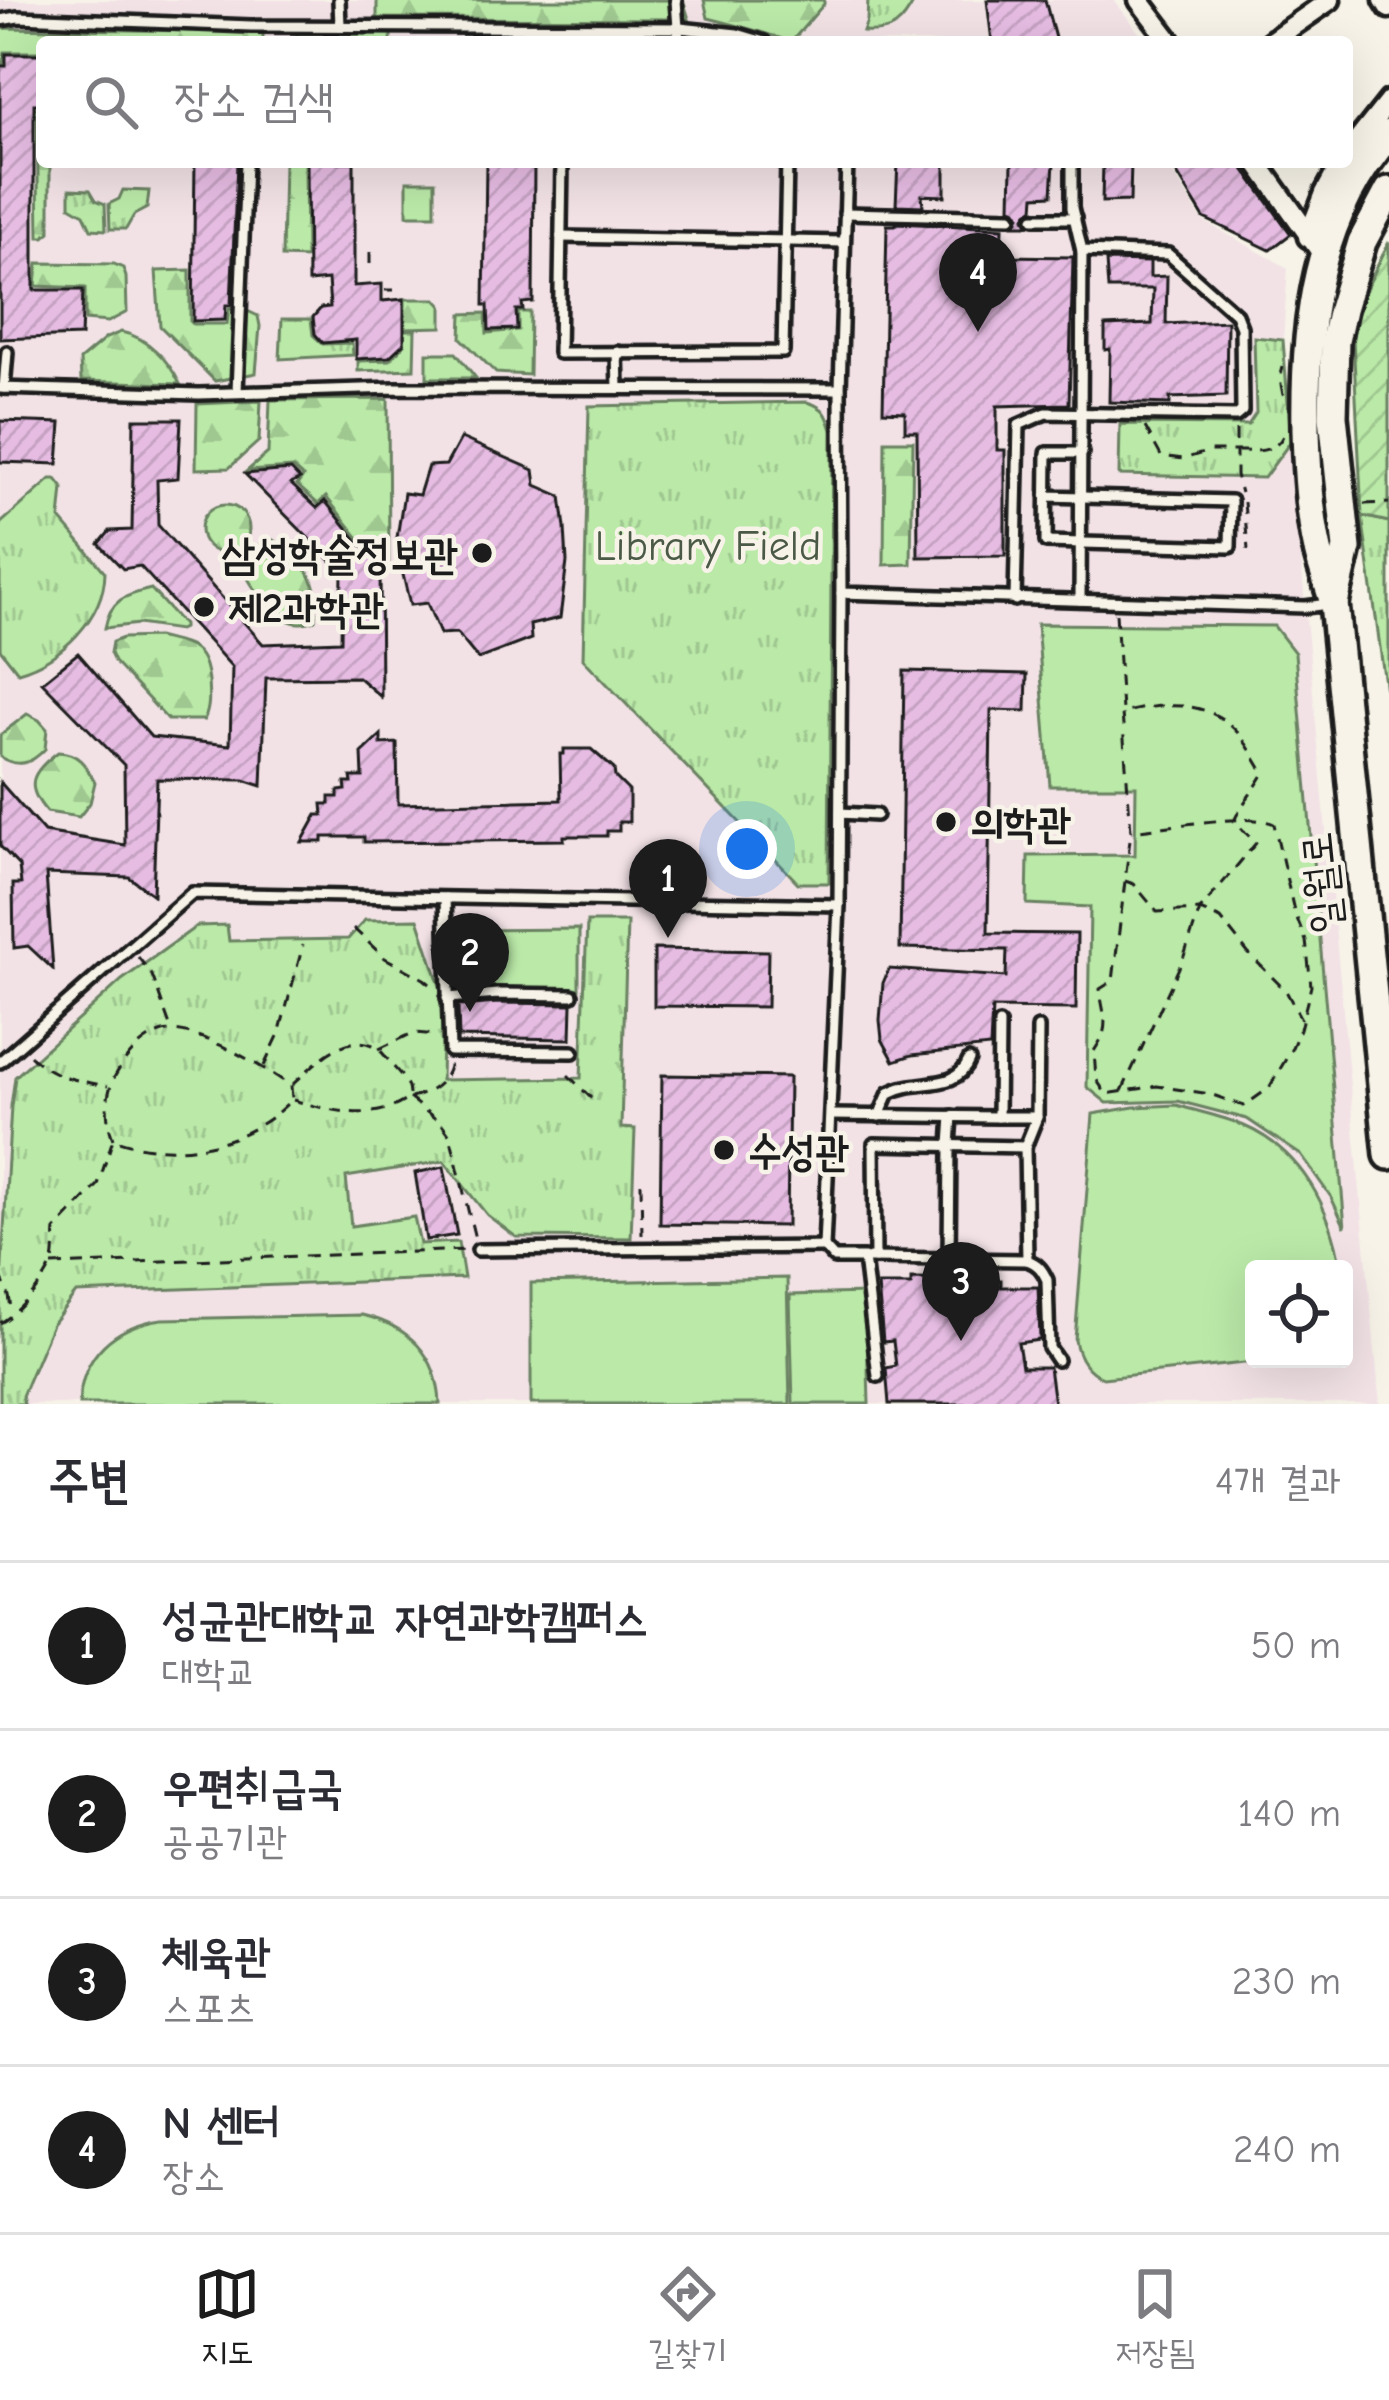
<!DOCTYPE html>
<html lang="ko">
<meta charset="utf-8">
<style>
:root{--surface:#fff;--page:#f7f7f7;--text:#2b2b33;--muted:#7c7c81;--line:#e1e1e2;--accent:#1c1c1c}
body{margin:0;font-family:"Comic Neue","Poor Story",sans-serif;background:var(--page);color:var(--text)}
.controls{position:absolute;right:36px;bottom:36px;display:grid;overflow:hidden;border-radius:12px;box-shadow:0 12px 48px #0002}
.controls button{width:108px;height:108px;display:grid;place-items:center;padding:0;border:0;border-bottom:3px solid var(--line);background:var(--surface);color:var(--text);font:60px sans-serif}
.you{position:absolute;left:747px;top:849px;width:42px;height:42px;margin:-30px;border:9px solid #fff;border-radius:50%;background:#1a73e8;box-shadow:0 0 0 18px #1a73e833}
.badge{display:grid;place-items:center;width:78px;height:78px;border-radius:50%;background:var(--accent);color:#fff;font-size:39px;font-weight:700}
.pin{position:absolute;translate:-50% -99px;filter:drop-shadow(0 3px 6px #0008)}
.pin::after{content:'';position:absolute;top:63px;width:42px;height:36px;background:inherit;clip-path:polygon(0 0,100% 0,50% 100%)}
.list{margin:0;padding:0;list-style:none}
h2{display:flex;justify-content:space-between;align-items:center;height:156px;margin:0;padding:0 48px;font-size:51px}
h2 small{font-size:39px;font-weight:400;color:var(--muted)}
.list li{display:grid;grid-template-columns:78px 1fr auto;gap:36px;align-items:center;box-sizing:border-box;height:168px;padding:0 48px;border-top:3px solid var(--line)}
.list b{display:block;font-size:45px;white-space:nowrap}
.list p{margin:0;font-size:39px;white-space:nowrap;color:var(--muted)}
.list em{font-size:39px;font-style:normal;color:var(--muted)}
.icon{flex:none;width:66px;height:66px;fill:none;stroke:currentColor;stroke-width:2;stroke-linecap:round;stroke-linejoin:round}
.map{position:relative;flex:none;width:1389px;height:1404px;overflow:hidden}
.search{position:absolute;background:var(--surface);box-shadow:0 12px 48px #0002;left:36px;right:36px;top:36px;height:132px;display:flex;align-items:center;gap:30px;box-sizing:border-box;padding:0 42px;border-radius:12px;color:var(--muted);font-size:45px}
.sheet{height:828px;background:var(--surface)}
nav{display:flex;justify-content:space-around;align-items:center;box-sizing:border-box;height:168px;border-top:3px solid var(--line);background:var(--surface);font-size:33px;color:var(--muted)}
nav a{display:grid;justify-items:center;gap:6px}
nav .on{color:var(--accent)}
.map>svg:first-child{display:block}
</style>
<div class="map">
<svg width="1389" height="1404" viewBox="0 0 1389 1404">
<defs>
<pattern id="forest-firs" width="22" height="20" patternUnits="userSpaceOnUse" patternTransform="scale(3)"><rect width="22" height="20" fill="#bae9a8"/><path d="M5 1l3.5 6h-7zM16 11l3.5 6h-7z" fill="#9fc790"/></pattern>
<pattern id="park-tufts" width="24" height="20" patternUnits="userSpaceOnUse" patternTransform="scale(3)"><rect width="24" height="20" fill="#bae9a8"/><path d="M3 7l-1-3M5 7V3M7 7l1-3M15 17l-1-3M17 17v-4M19 17l1-3" fill="none" stroke="#9fc790"/></pattern>
<pattern id="garden-furrows" width="10" height="10" patternUnits="userSpaceOnUse" patternTransform="scale(3)"><rect width="10" height="10" fill="#bae9a8"/><path d="M-1 1l2-2M0 10L10 0M9 11l2-2" fill="none" stroke="#9fc790"/></pattern>
<pattern id="building-hatch" width="6" height="6" patternUnits="userSpaceOnUse" patternTransform="scale(3)"><rect width="6" height="6" fill="#e6bce3"/><path d="M-1 1l2-2M0 6l6-6M5 7l2-2" fill="none" stroke="#c5a1c2"/></pattern>
</defs>
<rect width="100%" height="100%" fill="#f7f3e8"/>
<filter id="ink" filterUnits="userSpaceOnUse"><feTurbulence type="fractalNoise" baseFrequency=".00833" numOctaves="2"/><feDisplacementMap in="SourceGraphic" scale="24" xChannelSelector="R" yChannelSelector="G"/><feConvolveMatrix kernelMatrix="1 2 1 2 8 2 1 2 1" color-interpolation-filters="sRGB"/></filter>
<g filter="url(#ink)">
<!-- built -->
<path fill="#f2e2e6" fill-rule="evenodd" d="M0 0H1114L1146 42H42V162H1166L1202 220 1288 268 1283 340 1305 607 1380 1404H0ZM1254 1269H1344V1359H1254Z"/>
<!-- grass -->
<g fill="#bae9a8" stroke="#6b8262" stroke-width="3">
<polygon points="1037,624 1274,626 1295,653 1345,1227 1331,1197 1301,1155 1247,1119 1178,1101 1107,1103 1087,1087 1090,907 1027,904 1028,856 1135,855 1136,786 1050,786"/>
<polygon points="579,929 579,989 472,988 473,930"/>
<path d="M1177 1105C1198 1112 1222 1116 1242 1125 1302 1150 1331 1208 1341 1269H1254V1359H1282L1103 1378C1087 1371 1078 1358 1075 1340L1093 1114 1134 1107Z"/>
<polygon points="787,1278 790,1404 531,1404 531,1283"/>
<polygon points="866,1293 869,1404 793,1404 790,1295"/>
<path d="M362 1315C409 1326 438 1355 440 1404H79C82 1354 114 1326 162 1319Z"/>
</g>
<!-- forest -->
<g fill="url(#forest-firs)" stroke="#6b8262" stroke-width="3">
<polygon points="377,0 683,0 689,19 377,18"/>
<path d="M704 0H824V4L791 42C764 32 736 25 708 18Z"/>
<polygon points="0,28 263,32 263,42 42,42 42,52 5,52 3,65 0,65"/>
<polygon points="25,108 42,108 42,162 50,162 50,232 44,237 39,237 37,114 25,114"/>
<polygon points="284,162 305,162 306,258 282,257"/>
<polygon points="38,263 114,264 123,268 126,277 127,312 108,322 85,320 85,288 36,286"/>
<polygon points="190,270 190,321 193,324 227,324 229,309 241,308 258,316 260,326 256,373 215,381 160,326 156,271"/>
<polygon points="436,299 442,306 442,327 405,328 405,299"/>
<polygon points="518,312 530,312 529,375 496,373 461,338 462,314 486,313 487,333 518,330"/>
<polygon points="405,330 415,330 414,369 358,371 358,361 390,360 404,345"/>
<path d="M121 332C148 337 169 361 180 384L81 381 80 360 106 338Z"/>
<polygon points="427,353 456,353 476,378 427,378"/>
<polygon points="388,399 389,562 379,563 326,497 318,504 297,485 303,477 293,468 247,471 268,453 270,400"/>
<polygon points="261,401 259,441 229,468 196,469 197,404"/>
<polygon points="885,441 913,441 911,564 884,565"/>
<circle cx="225" cy="529" r="24"/>
<path d="M268 538C286 544 311 569 315 589 318 599 316 610 315 620 306 623 297 625 287 620 275 615 245 582 245 568 245 556 260 545 268 538Z"/>
<path d="M151 589 183 625V628L179 630 138 624 105 628C110 600 125 595 151 589Z"/>
<path d="M157 637C189 645 205 645 208 682 209 696 210 708 204 720H168L114 662 110 653 112 642 123 638Z"/>
<path d="M27 714 39 720 47 729 45 749C31 764 18 768 0 757V735Z"/>
<path d="M58 752C79 753 85 764 95 782L90 803 79 817 47 812C24 786 31 772 58 752Z"/>
</g>
<!-- park -->
<g fill="url(#park-tufts)" stroke="#6b8262" stroke-width="3">
<path d="M868 0H915C902 25 893 34 863 32L867 21Z"/>
<polygon points="297,30 391,32 391,42 297,42"/>
<rect x="407" y="181" width="28" height="34"/>
<polygon points="70,189 90,190 96,200 105,204 106,230 91,229 84,214 70,206"/>
<polygon points="123,190 149,191 147,208 134,215 126,229 110,229 109,204 119,199"/>
<polygon points="282,319 311,319 313,335 323,344 352,343 353,355 280,359"/>
<polygon points="1254,337 1283,340 1291,441 1264,478 1119,475 1120,424 1248,425 1256,413"/>
<path d="M807 402C824 407 827 413 832 430L829 883H798L583 659 589 406Z"/>
<path d="M51 479H56L63 488 60 519 105 572C104 618 61 660 18 672L0 649V524Z"/>
<polygon points="1362,516 1389,522 1389,714 1389,713"/>
<polygon points="418,919 443,995 441,1080 581,1078 587,922 627,922 621,1128 635,1129 631,1238 516,1237 487,1215 444,1161 346,1177 351,1226 414,1217 420,1244 458,1242 464,1278 76,1293 52,1324 22,1396 24,1404 0,1404 0,1300 11,1106 15,1077 122,980 197,926 227,925 229,941 348,939 365,920"/>
</g>
<!-- garden -->
<polygon fill="url(#garden-furrows)" stroke="#6b8262" stroke-width="3" points="1389,242 1389,522 1362,516 1352,318"/>
<!-- building -->
<g fill="url(#building-hatch)" stroke="#1c1c1c" stroke-width="3">
<polygon points="987,0 1045,0 1056,42 992,42"/>
<polygon points="6,54 42,54 42,104 34,104 34,290 83,290 81,336 0,339 0,66 6,66"/>
<polygon points="195,162 237,162 231,305 226,305 225,320 193,321"/>
<polygon points="307,162 354,162 354,286 382,284 382,301 404,299 404,343 389,357 356,359 356,340 323,343 315,334 313,317 321,308 330,307 328,280 308,282"/>
<polygon points="486,162 534,162 533,302 522,303 523,310 516,310 517,329 489,330 488,305 484,305"/>
<polygon points="898,162 945,162 945,196 922,195 923,206 896,205"/>
<polygon points="1012,162 1054,162 1052,195 1035,196 1034,209 1029,211 1025,217 1028,225 1014,225 1020,216 1017,210 1011,208"/>
<polygon points="1103,162 1131,162 1130,201 1102,202"/>
<polygon points="1170,162 1239,162 1291,234 1270,250 1204,218"/>
<polygon points="896,223 1003,228 1002,256 1073,257 1069,404 997,406 997,450 1005,450 1005,556 918,557 917,431 905,431 905,412 883,411 887,225 896,225"/>
<polygon points="1106,261 1150,262 1150,277 1167,276 1166,324 1227,321 1226,396 1170,398 1170,404 1109,402 1110,349 1105,350 1105,326 1152,324 1153,289 1108,289"/>
<polygon points="134,419 181,419 178,478 157,480 158,525 263,644 341,641 342,572 245,474 291,470 300,479 291,484 317,508 325,501 380,568 381,697 358,677 266,678 262,786 244,780 157,779 153,895 129,877 46,874 53,969 28,946 14,948 13,884 21,884 19,866 0,846 0,782 44,832 125,845 124,765 42,682 78,653 151,737 230,745 232,667 140,566 123,569 99,544 110,531 132,530"/>
<polygon points="0,421 61,423 58,464 0,462"/>
<polygon points="461,438 534,470 536,485 561,496 565,528 567,562 560,618 530,625 531,639 478,659 457,633 440,634 427,603 410,605 396,544 404,493 419,495 428,466 446,465"/>
<polygon points="904,671 1027,674 1026,711 991,710 988,933 1077,934 1076,1009 992,1008 990,1047 912,1055 894,1061 882,1039 880,1020 883,983 889,969 1006,977 1007,950 900,948"/>
<polygon points="381,735 381,744 397,743 398,804 561,800 560,754 564,754 564,749 591,749 614,769 615,777 629,791 629,822 619,822 619,831 607,831 607,836 564,836 564,840 364,842 364,837 323,837 323,842 302,842 317,815 323,815 322,804 330,804 330,797 338,797 338,791 346,790 345,783 352,783 351,777 363,777 362,753"/>
<polygon points="654,949 768,951 767,1007 654,1006"/>
<polygon points="498,1003 572,1004 571,1039 459,1037 458,1006"/>
<polygon points="662,1075 789,1077 787,1226 660,1224"/>
<polygon points="444,1167 457,1235 426,1240 415,1173"/>
<polygon points="911,1279 1001,1280 1001,1287 1038,1287 1040,1340 1018,1343 1022,1367 1049,1367 1054,1404 889,1404 886,1368 896,1366 893,1341 883,1342 878,1285 911,1285"/>
</g>
<g fill="none" stroke-linecap="round" stroke-linejoin="round">
<defs>
<g id="lane">
<polyline points="339,0 340,26"/>
<polyline points="676,0 679,42"/>
<polyline points="0,20 18,17 251,26 680,28 737,34 764,42"/>
<polyline points="562,162 559,353 783,352 787,162"/>
<polyline points="847,162 840,389 841,593 1305,607 1328,604"/>
<polyline points="1072,162 1072,208 1082,251 1080,600"/>
<polyline points="845,213 1011,217"/>
<polyline points="1034,218 1075,218"/>
<polyline points="561,237 844,242"/>
<polyline points="617,352 618,388"/>
<polyline points="0,388 199,394 395,388 840,389"/>
<polyline points="4,388 7,352"/>
<polyline points="237,392 246,162"/>
<polyline points="1046,496 1231,501 1230,547 1046,542 1047,453 1082,453"/>
<polyline points="1015,600 1019,425 1046,413 1236,416 1242,411 1241,327 1236,314 1168,254 1082,251"/>
<polyline points="840,813 876,815"/>
<polyline points="445,898 450,1051 573,1052"/>
<polyline points="447,998 498,994 572,995"/>
<polyline points="0,1062 192,893 839,905 841,593"/>
<polyline points="831,1115 998,1117 999,1024"/>
<path d="M879 1116 889 1093C918 1077 956 1093 969 1060"/>
<polyline points="998,1117 1037,1117 1038,1028"/>
<path d="M1037 1117 1025 1147 1027 1260C1038 1264 1042 1269 1047 1280L1049 1348 1057 1360"/>
<polyline points="824,1247 834,1258 864,1258 878,1376"/>
<polyline points="478,1250 824,1247 839,905"/>
<polyline points="870,1258 1027,1260"/>
<polyline points="875,1258 874,1144 1025,1147"/>
<polyline points="949,1259 950,1145 952,1116"/>
</g>
<g id="street">
<polyline points="1139,0 1171,42"/>
<polyline points="1384,0 1389,8"/>
<polyline points="1270,42 1330,0"/>
<polyline points="1347,154 1389,101"/>
<polyline points="1257,162 1323,255"/>
<polyline points="1308,237 1325,193 1342,162"/>
</g>
<g id="secondary">
<path d="M1389 134C1316 217 1304 324 1306 430 1307 469 1309 511 1318 550 1322 568 1329 585 1334 603L1389 1155"/>
<polyline points="1335,599 1347,548 1333,416 1335,341 1342,309 1362,242 1389,191"/>
</g>
</defs>
<!-- lane casing -->
<use href="#lane" stroke="#1c1c1c" stroke-width="18"/>
<!-- street casing -->
<use href="#street" stroke="#1c1c1c" stroke-width="27"/>
<!-- secondary casing -->
<use href="#secondary" stroke="#1c1c1c" stroke-width="36"/>
<!-- path -->
<g stroke="#1c1c1c" stroke-width="3" stroke-dasharray="12 9" stroke-linecap="butt">
<polyline points="370,252 370,267"/>
<polyline points="385,290 394,290"/>
<polyline points="1283,395 1280,379 1283,367"/>
<polyline points="1145,427 1161,456 1183,459 1210,451 1236,451 1236,475 1241,493"/>
<path d="M1236 430V451C1254 451 1274 454 1283 436"/>
<polyline points="1244,502 1248,550"/>
<polyline points="1364,504 1389,503"/>
<polyline points="1116,613 1122,711"/>
<polyline points="1125,881 1134,884 1157,912 1200,910 1221,919 1248,953 1286,991 1301,1019"/>
<polyline points="353,928 385,958 424,979 436,989"/>
<polyline points="138,957 152,975 171,1029"/>
<polyline points="379,1049 413,1033 437,1035"/>
<path d="M30 1055C51 1077 79 1081 108 1086"/>
<polyline points="264,1066 279,1034 303,945"/>
<polyline points="568,1075 596,1103"/>
<path d="M292 1085C312 1067 342 1032 373 1045 381 1049 387 1059 393 1066 402 1077 410 1083 409 1098 374 1123 332 1111 293 1100"/>
<path d="M1122 1091 1183 959 1200 910 1256 843 1234 821C1242 803 1254 791 1264 773 1256 760 1248 745 1238 733 1208 698 1162 703 1122 713L1131 831 1113 981 1100 989C1103 1018 1112 1025 1094 1051L1096 1079 1106 1094 1157 1086 1210 1094 1244 1106 1269 1088 1290 1052 1300 1029 1311 986 1306 941 1294 911 1274 824C1249 812 1163 828 1131 831"/>
<polyline points="409,1098 442,1124 450,1135 475,1239"/>
<path d="M411 1098C431 1092 445 1085 450 1063"/>
<polyline points="641,1183 642,1235"/>
<polyline points="52,1265 468,1250"/>
<polyline points="0,1274 9,1296 12,1314"/>
<path d="M0 1323C19 1313 45 1282 53 1261 55 1253 54 1240 55 1230L98 1185 113 1139C173 1161 247 1147 292 1099L291 1086C265 1068 194 1024 163 1032 142 1038 125 1058 115 1076 105 1095 105 1119 113 1139"/>
</g>
<!-- lane -->
<use href="#lane" stroke="#f7f3e8" stroke-width="9"/>
<!-- street -->
<use href="#street" stroke="#f7f3e8" stroke-width="18"/>
<!-- secondary -->
<use href="#secondary" stroke="#f7f3e8" stroke-width="27"/>
</g>
</g>
<!-- markers -->
<g fill="#1c1c1c" stroke="#f7f3e8" stroke-width="4.5">
<circle cx="482" cy="553" r="12"/>
<circle cx="204" cy="607" r="12"/>
<circle cx="946" cy="822" r="12"/>
<circle cx="724" cy="1150" r="12"/>
</g>
<g text-anchor="middle" stroke-width="9" stroke-linejoin="round" paint-order="stroke">
<!-- park labels -->
<g font-size="42" fill="#4b5a46" stroke="#f7f3e8">
<text x="708" y="560">Library Field</text>
</g>
<!-- poi labels -->
<g font-size="42" font-weight="bold" fill="#1c1c1c" stroke="#f7f3e8" text-anchor="start">
<text x="458" y="568" text-anchor="end">삼성학술정보관</text>
<text x="228" y="622">제2과학관</text>
<text x="970" y="837">의학관</text>
<text x="748" y="1165">수성관</text>
</g>
<!-- street labels -->
<g font-size="42" fill="#1c1c1c" stroke="#f7f3e8">
<text transform="translate(1320 883) rotate(-96)" y="15">일월로</text>
</g>
</g>
</svg>
<div class="controls">
<button><svg class="icon" aria-label="locate" viewBox="0 0 24 24"><circle cx="12" cy="12" r="6"/><path d="M12 2v4M12 18v4M2 12h4M18 12h4"/></svg></button>
</div>
<div class="you"></div>
<div class="pin badge" style="left:668px;top:938px">1</div>
<div class="pin badge" style="left:470px;top:1012px">2</div>
<div class="pin badge" style="left:961px;top:1341px">3</div>
<div class="pin badge" style="left:978px;top:332px">4</div>
<div class="search"><svg class="icon" aria-label="search" viewBox="0 0 24 24"><circle cx="10" cy="10" r="6"/><path d="M15 15l6 6"/></svg>장소 검색</div>
</div>
<section class="sheet">
<h2>주변<small>4개 결과</small></h2>
<ul class="list">
<li><span class="badge">1</span><div><b>성균관대학교 자연과학캠퍼스</b><p>대학교</p></div><em>50 m</em></li>
<li><span class="badge">2</span><div><b>우편취급국</b><p>공공기관</p></div><em>140 m</em></li>
<li><span class="badge">3</span><div><b>체육관</b><p>스포츠</p></div><em>230 m</em></li>
<li><span class="badge">4</span><div><b>N 센터</b><p>장소</p></div><em>240 m</em></li>
</ul>
</section>
<nav>
<a class="on"><svg class="icon" aria-label="map" viewBox="0 0 24 24"><path d="M3 6l6-2 6 2 6-2v14l-6 2-6-2-6 2zM9 4v14M15 6v14"/></svg>지도</a>
<a><svg class="icon" aria-label="directions" viewBox="0 0 24 24"><path d="M12 3l9 9-9 9-9-9zM9 14v-3h6M13 9l2 2-2 2"/></svg>길찾기</a>
<a><svg class="icon" aria-label="saved" viewBox="0 0 24 24"><path d="M7 4h10v16l-5-4-5 4z"/></svg>저장됨</a>
</nav>
